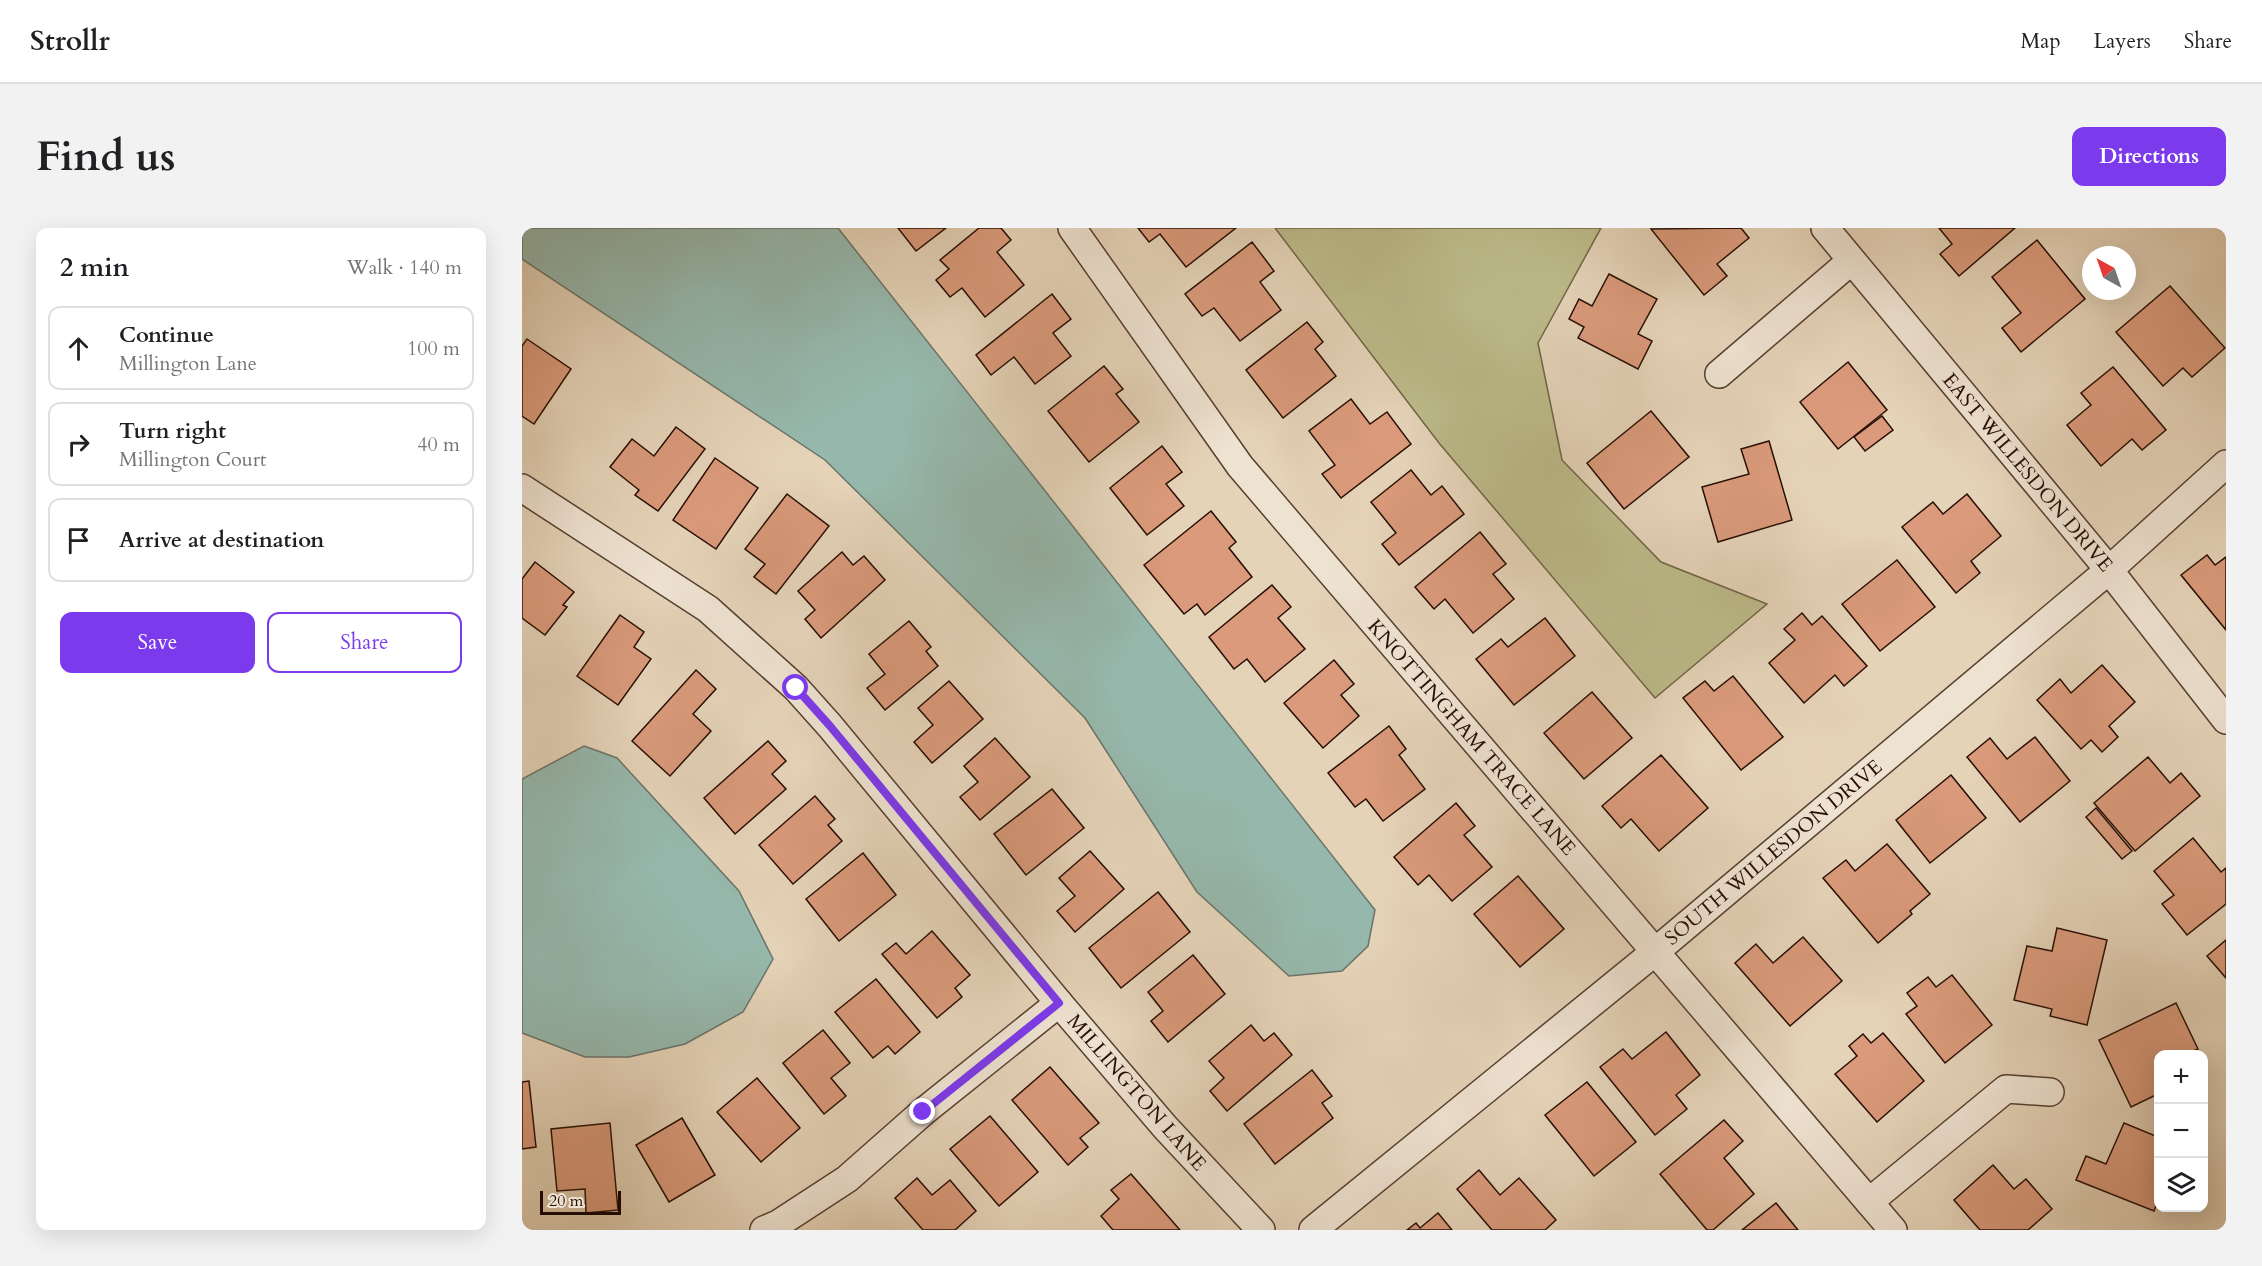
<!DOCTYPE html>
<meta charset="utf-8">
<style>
:root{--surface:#fff;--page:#f2f2f2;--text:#202124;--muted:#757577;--line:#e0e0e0;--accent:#7c3aed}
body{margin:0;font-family:Cardo,serif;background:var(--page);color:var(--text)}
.controls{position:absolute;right:18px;bottom:18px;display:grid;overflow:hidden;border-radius:12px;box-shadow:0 6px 24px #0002}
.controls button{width:54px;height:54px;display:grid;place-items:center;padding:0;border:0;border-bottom:2px solid var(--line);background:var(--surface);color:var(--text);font:30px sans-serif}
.compass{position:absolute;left:1560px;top:18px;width:54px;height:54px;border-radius:50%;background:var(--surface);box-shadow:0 6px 24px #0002;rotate:320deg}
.scale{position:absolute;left:18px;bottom:15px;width:81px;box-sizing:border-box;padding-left:6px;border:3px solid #270e04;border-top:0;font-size:16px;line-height:21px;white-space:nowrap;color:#270e04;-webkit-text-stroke:4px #eee2d1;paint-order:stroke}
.stop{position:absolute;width:18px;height:18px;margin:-14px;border:4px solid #7c3aed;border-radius:50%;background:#fff}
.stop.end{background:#7c3aed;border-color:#fff;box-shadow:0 2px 6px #0008}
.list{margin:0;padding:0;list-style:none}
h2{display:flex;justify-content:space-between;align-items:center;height:78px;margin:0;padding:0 24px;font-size:26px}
h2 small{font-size:20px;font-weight:400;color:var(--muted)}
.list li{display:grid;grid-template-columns:39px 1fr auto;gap:18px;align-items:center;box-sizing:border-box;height:84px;margin:0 12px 12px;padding:0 12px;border:2px solid var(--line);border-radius:12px}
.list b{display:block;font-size:22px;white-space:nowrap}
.list p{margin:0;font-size:20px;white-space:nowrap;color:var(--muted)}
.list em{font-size:20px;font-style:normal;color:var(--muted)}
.actions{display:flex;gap:12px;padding:18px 24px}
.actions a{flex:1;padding:14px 0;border:2px solid var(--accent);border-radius:12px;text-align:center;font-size:21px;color:var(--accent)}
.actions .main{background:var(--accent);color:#fff}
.icon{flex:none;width:33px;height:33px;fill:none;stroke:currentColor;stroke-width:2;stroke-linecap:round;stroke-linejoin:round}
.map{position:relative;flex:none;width:1704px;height:1002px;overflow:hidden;border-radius:12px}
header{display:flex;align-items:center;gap:36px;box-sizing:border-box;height:84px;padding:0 30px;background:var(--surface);border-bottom:2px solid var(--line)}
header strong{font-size:28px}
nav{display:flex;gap:33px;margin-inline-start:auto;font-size:21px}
.intro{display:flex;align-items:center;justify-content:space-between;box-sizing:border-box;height:144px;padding:0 36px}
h1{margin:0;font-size:42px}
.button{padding:15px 27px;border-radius:12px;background:var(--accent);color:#fff;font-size:21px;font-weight:700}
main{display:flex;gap:36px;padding:0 36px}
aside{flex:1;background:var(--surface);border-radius:12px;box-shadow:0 6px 24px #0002}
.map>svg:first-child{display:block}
</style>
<header>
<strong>Strollr</strong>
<nav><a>Map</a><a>Layers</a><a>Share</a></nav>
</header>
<div class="intro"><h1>Find us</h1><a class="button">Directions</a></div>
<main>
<aside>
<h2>2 min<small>Walk · 140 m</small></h2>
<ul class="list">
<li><svg class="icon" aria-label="ahead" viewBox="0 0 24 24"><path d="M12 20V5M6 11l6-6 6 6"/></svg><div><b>Continue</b><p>Millington Lane</p></div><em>100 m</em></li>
<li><svg class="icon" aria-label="right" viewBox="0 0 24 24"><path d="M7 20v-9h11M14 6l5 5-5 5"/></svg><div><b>Turn right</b><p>Millington Court</p></div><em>40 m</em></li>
<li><svg class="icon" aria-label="arrive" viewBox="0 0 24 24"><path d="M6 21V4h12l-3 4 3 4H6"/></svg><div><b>Arrive at destination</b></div></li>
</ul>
<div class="actions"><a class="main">Save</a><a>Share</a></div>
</aside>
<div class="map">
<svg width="1704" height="1002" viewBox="0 0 1704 1002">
<rect width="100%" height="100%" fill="#e5d3b8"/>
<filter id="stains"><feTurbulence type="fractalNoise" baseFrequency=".00333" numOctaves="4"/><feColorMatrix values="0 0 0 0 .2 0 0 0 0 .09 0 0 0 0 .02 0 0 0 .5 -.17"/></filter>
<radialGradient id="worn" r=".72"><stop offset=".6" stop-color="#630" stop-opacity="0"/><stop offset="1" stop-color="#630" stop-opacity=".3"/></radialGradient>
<!-- green -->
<polygon fill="#bcba89" stroke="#726446" stroke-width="1.5" points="753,0 1079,0 1016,115 1040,232 1139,334 1245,376 1133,470 917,215"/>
<!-- water -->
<g fill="#96b8ac" stroke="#6a7469" stroke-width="1.5">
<polygon points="0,0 316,0 853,682 846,718 820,743 767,748 675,664 563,490 303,232 0,31"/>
<polygon points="62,518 95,530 217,663 251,731 221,784 163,816 107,829 63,829 0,805 0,551"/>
</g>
<!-- building -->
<g fill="#da9a7b" stroke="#270e04" stroke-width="1.5">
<polygon points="376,0 424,0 394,23"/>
<polygon points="457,0 479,0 489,12 475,24 502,57 463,89 440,60 428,69 414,52 427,41 418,32"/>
<polygon points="616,0 714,0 664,39 638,6 627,14"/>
<polygon points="1219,0 1227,10 1195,36 1205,48 1182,67 1129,1"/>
<polygon points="1417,0 1493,0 1437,48 1418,26 1430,16"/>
<polygon points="1515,12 1563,71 1499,124 1480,100 1499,85 1470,49"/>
<polygon points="730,14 752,43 738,54 759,82 718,113 692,80 680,88 663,66"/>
<polygon points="1087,46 1135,71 1116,106 1130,113 1116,141 1056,110 1062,99 1047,91 1057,71 1070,78"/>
<polygon points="1648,58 1703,120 1670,149 1661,140 1641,158 1594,104"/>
<polygon points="530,66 549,91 531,105 549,128 513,156 492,129 469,147 454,127"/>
<polygon points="785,94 801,114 793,121 814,148 761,190 724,142"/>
<polygon points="5,111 49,141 12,196 0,188 0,118"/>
<polygon points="1326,134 1365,182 1316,221 1278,174"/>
<polygon points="582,138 601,161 594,166 617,194 567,234 526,183"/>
<polygon points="1591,139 1644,202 1620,222 1610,211 1579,238 1545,197 1569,177 1559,165"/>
<polygon points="829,171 848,196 865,184 889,216 819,270 800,246 813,237 787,203"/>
<polygon points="1129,183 1167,229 1102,281 1065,235"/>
<polygon points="1360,188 1371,202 1343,223 1332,209"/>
<polygon points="154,199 183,221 136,283 113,267 117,262 88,239 110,211 132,228"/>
<polygon points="1247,213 1270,292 1196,314 1180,259 1227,246 1219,221"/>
<polygon points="640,218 660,244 644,256 662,278 625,307 588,260"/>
<polygon points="193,230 236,260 194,321 151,292"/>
<polygon points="889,242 909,267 920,258 942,286 877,337 860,316 874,305 849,274"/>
<polygon points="265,266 307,298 254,366 232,349 243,336 223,321"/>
<polygon points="1445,266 1479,308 1449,333 1458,345 1434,365 1380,299 1411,274 1421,286"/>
<polygon points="689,283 714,314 707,320 730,349 683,387 675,376 662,386 622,337"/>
<polygon points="958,304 984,336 971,346 992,371 951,405 923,371 912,381 893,359"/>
<polygon points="320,324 331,337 342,328 363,352 299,410 283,391 293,382 276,363"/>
<polygon points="1685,327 1693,337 1704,329 1704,402 1659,347"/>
<polygon points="1375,332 1413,379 1358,423 1320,376"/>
<polygon points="13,334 52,364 41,377 45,379 23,407 0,390 0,351"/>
<polygon points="750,357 769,379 756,390 783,421 743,454 725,431 712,441 687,409"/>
<polygon points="1280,385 1290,397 1300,388 1345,438 1322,458 1313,447 1282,475 1247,435 1273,412 1262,401"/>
<polygon points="98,387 122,404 112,419 129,431 96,477 55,448"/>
<polygon points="1023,390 1053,428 992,477 954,431 979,411 986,419"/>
<polygon points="387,393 409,419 404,423 416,438 363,482 345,460 363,446 347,426"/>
<polygon points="812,432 832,456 819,467 837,488 801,520 762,475"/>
<polygon points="1580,437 1613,474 1587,498 1596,509 1580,524 1569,512 1559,521 1515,472 1538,451 1549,465"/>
<polygon points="174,442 194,461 171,486 189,503 148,548 110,513"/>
<polygon points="1211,448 1261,509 1219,542 1161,470 1183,453 1192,463"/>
<polygon points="427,453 461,491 410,535 392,514 411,497 396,480"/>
<polygon points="1070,464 1110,510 1062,551 1022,505"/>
<polygon points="867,498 884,521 877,527 903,561 861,593 844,571 833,579 806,545"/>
<polygon points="1513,509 1548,553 1498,594 1445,529 1468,510 1485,531"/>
<polygon points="473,510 508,549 458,592 438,569 456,554 442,538"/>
<polygon points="246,513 264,533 250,546 264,561 213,606 182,570"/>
<polygon points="1139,527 1186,580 1137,623 1109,591 1099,600 1080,578"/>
<polygon points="1626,529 1648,555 1659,545 1678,568 1613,623 1572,575"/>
<polygon points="1429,547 1464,590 1408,635 1374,592"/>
<polygon points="530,561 562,600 504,647 472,606"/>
<polygon points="293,568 313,591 306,597 320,613 271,656 237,617"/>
<polygon points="934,575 953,598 942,607 970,639 930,673 907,647 896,657 872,629"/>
<polygon points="1574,580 1610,623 1600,631 1564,589"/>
<polygon points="1671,610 1699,644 1704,640 1704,676 1665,707 1640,676 1652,667 1632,643"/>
<polygon points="1365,616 1408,666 1388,683 1390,686 1356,715 1301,650 1324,632 1333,643"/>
<polygon points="568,623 602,661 553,704 535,683 553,668 537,650"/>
<polygon points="341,625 374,667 317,713 284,671"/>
<polygon points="996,648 1042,701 998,739 952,686"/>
<polygon points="636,664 668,704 599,760 567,720"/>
<polygon points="1535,700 1585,712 1565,797 1528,788 1530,781 1492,772 1505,718 1530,723"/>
<polygon points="410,703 448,747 433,760 440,769 415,790 360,726 374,715 384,726"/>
<polygon points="1281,709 1320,753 1268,798 1213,735 1234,716 1251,735"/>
<polygon points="1704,712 1704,750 1685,728"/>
<polygon points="671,727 703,766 646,814 629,793 641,783 626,764"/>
<polygon points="1430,747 1470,797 1423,835 1384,786 1395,778 1385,765 1406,749 1414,759"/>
<polygon points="354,751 398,804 373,826 366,818 351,830 313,784"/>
<polygon points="1654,775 1676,821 1663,826 1636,826 1636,866 1609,879 1577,812"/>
<polygon points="729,797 742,813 752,805 770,827 705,883 688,863 702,850 687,833"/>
<polygon points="301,802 328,835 309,850 324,868 302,886 261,835"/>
<polygon points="1144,804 1178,847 1154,867 1165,881 1133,907 1078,839 1101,821 1110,831"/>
<polygon points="1361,805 1402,853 1355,894 1313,846 1335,828 1327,818 1341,806 1349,815"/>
<polygon points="528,839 577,895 558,910 566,919 546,937 490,872"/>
<polygon points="790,842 810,868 800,875 811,890 753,936 722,896"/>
<polygon points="235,850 278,900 239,934 195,884"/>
<polygon points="7,853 14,919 0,921 0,854"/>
<polygon points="1065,854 1114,914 1072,948 1023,887"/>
<polygon points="468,888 516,944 477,978 428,921"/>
<polygon points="160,890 193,947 147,974 114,917"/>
<polygon points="1202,892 1221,913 1202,930 1232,966 1191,1002 1185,1002 1138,946"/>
<polygon points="88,895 96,982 64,985 63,961 35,963 29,901"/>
<polygon points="1602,895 1636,909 1636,972 1632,983 1554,952 1564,928 1584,936"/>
<polygon points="1471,937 1492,961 1504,951 1530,981 1506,1002 1458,1002 1432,972"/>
<polygon points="957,942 978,967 997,950 1034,992 1023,1002 970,1002 935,961"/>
<polygon points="609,946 658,1002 591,1002 579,988 597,971 589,962"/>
<polygon points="395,950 410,967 428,952 454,983 433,1002 401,1002 373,970"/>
<polygon points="1254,975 1276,1002 1220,1002"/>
<polygon points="916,985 930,1002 885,1002 894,995 898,1000"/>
</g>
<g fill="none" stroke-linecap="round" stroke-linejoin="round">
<defs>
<g id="minor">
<polyline points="550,0 718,238 1371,1002"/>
<polyline points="1303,0 1587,342 1704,492"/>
<polyline points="1197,146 1329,33"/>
<polyline points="0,260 186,381 274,460 308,498 537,775 643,899 739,1002"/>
<polyline points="1347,974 1484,861 1528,864"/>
<polyline points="242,1002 256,996 325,951 401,884 537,775"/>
<polyline points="791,1002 1134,723 1587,342 1704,236"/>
</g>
</defs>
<!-- minor casing -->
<use href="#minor" stroke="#563f31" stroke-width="30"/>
<!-- minor -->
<use href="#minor" stroke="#eee2d1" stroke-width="27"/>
</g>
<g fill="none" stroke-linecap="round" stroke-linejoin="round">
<!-- route -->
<polyline stroke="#7c3aed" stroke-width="8" points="274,460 308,498 537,775 401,884"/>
</g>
<g text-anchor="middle" stroke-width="4.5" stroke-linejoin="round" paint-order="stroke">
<!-- street labels -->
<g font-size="20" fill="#270e04" stroke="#eee2d1">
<text transform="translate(1506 244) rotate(50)" y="7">EAST WILLESDON DRIVE</text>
<text transform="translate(950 509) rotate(49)" y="7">KNOTTINGHAM TRACE LANE</text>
<text transform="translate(1251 624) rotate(-40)" y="7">SOUTH WILLESDON DRIVE</text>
<text transform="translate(615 864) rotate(49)" y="7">MILLINGTON LANE</text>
</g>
</g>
<rect width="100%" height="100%" filter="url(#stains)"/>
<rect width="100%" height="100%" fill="url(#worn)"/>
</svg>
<div class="controls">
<button>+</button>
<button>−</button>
<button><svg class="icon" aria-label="layers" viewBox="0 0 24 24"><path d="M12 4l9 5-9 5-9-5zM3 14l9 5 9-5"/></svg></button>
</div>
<svg class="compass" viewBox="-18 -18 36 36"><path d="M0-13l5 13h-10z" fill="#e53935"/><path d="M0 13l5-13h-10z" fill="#757577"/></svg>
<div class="scale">20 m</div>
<div class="stop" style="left:274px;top:460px"></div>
<div class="stop end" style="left:401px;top:884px"></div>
</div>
</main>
